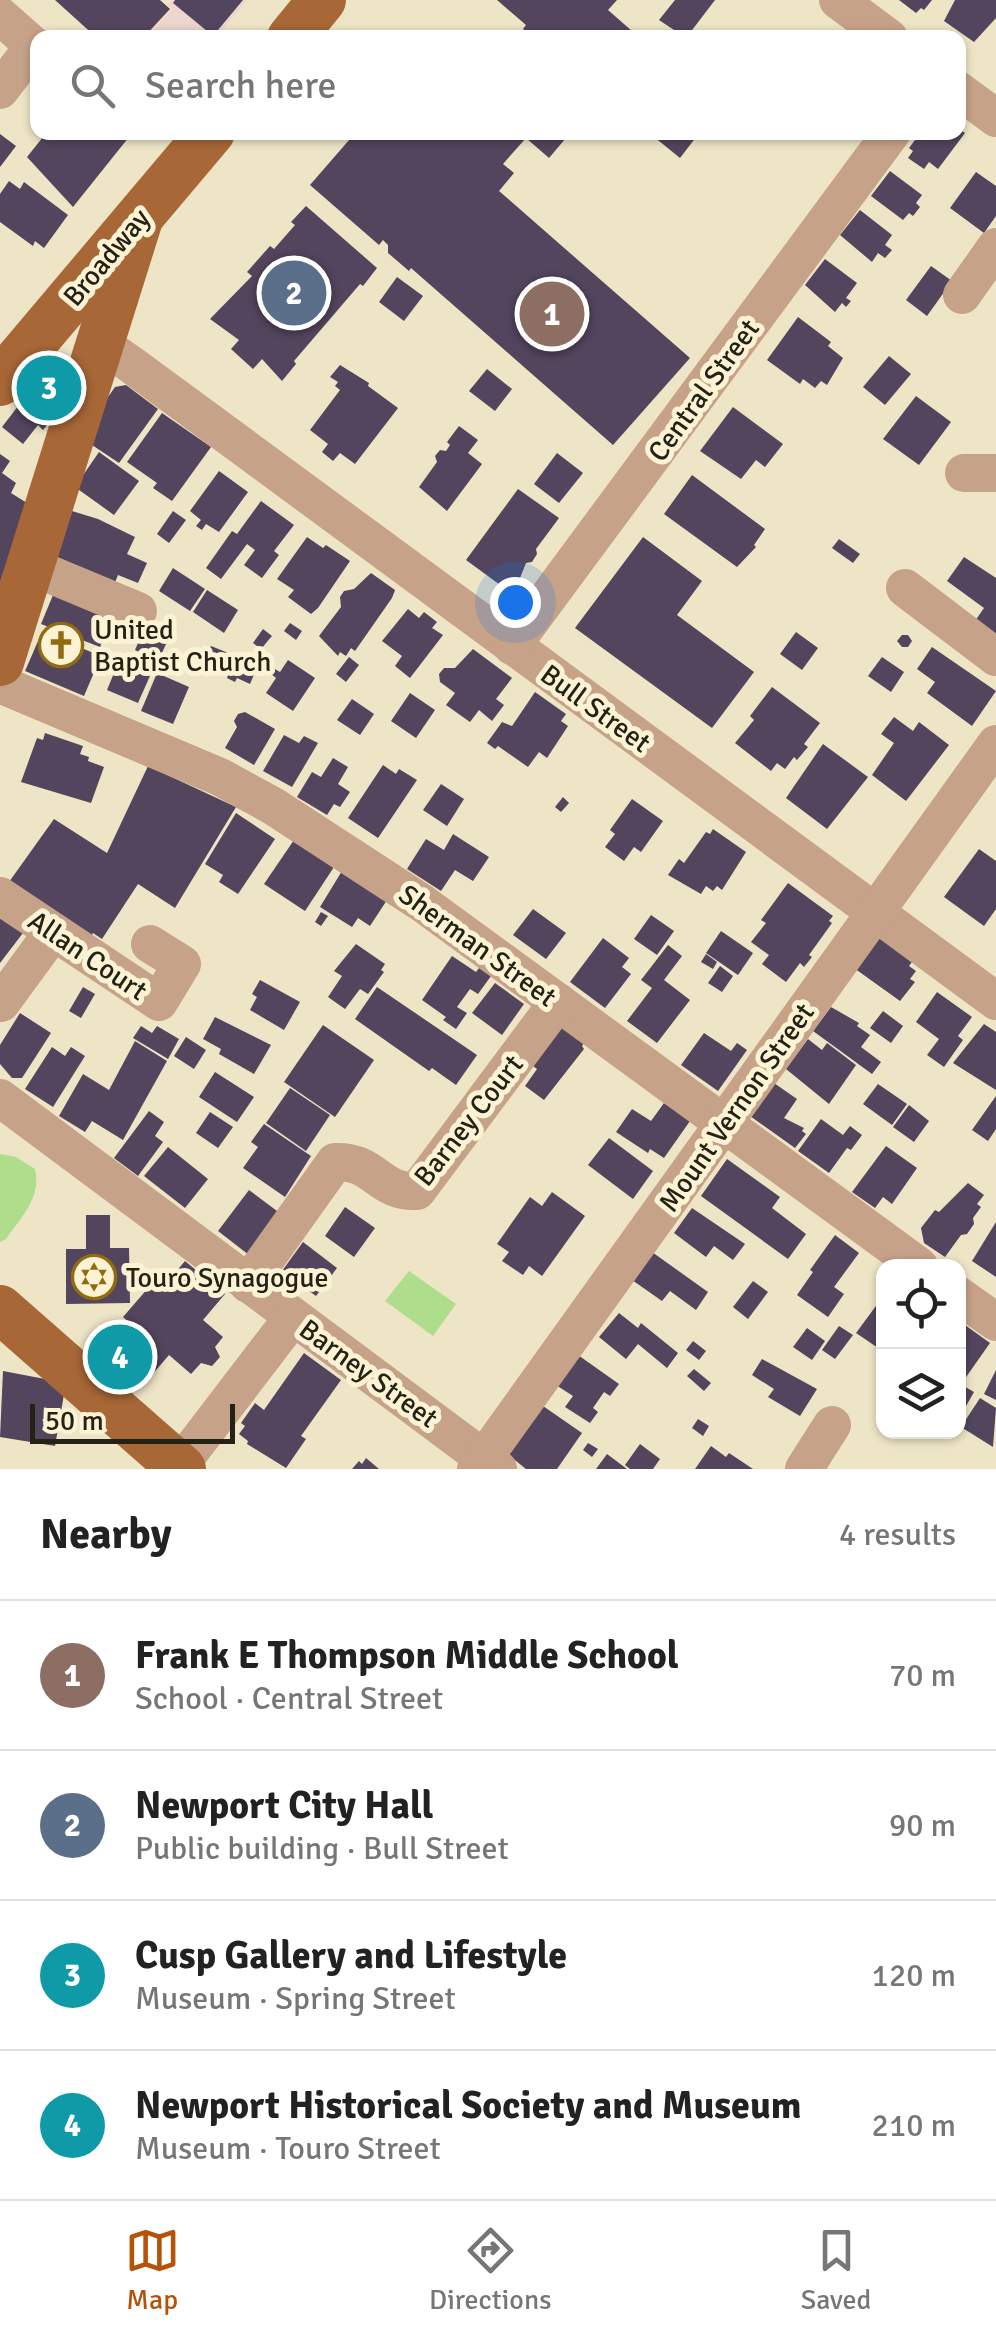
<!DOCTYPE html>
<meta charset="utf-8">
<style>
:root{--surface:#fff;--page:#f2f2f2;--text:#222;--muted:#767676;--line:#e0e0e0;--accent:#b45309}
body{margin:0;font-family:Signika,sans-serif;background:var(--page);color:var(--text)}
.controls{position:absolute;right:30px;bottom:30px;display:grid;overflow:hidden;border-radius:20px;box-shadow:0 2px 8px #0004}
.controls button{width:90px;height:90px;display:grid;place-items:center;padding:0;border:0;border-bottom:2px solid var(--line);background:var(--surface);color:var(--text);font:50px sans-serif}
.scale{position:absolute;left:30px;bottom:25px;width:205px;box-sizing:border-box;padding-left:10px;border:5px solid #242115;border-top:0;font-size:28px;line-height:35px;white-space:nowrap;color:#242115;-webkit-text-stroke:8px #fbf3d3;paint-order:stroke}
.you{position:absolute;left:515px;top:602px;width:35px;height:35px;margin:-25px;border:8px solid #fff;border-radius:50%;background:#1a73e8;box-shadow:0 0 0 15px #1a73e833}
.badge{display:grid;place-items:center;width:65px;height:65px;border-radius:50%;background:var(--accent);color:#fff;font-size:32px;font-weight:700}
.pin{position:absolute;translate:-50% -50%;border:5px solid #fff;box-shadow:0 2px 10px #0006}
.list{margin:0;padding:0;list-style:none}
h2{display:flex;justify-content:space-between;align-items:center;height:130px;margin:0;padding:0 40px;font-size:42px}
h2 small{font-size:32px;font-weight:400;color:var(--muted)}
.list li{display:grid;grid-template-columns:65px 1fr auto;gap:30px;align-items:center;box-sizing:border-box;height:150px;padding:0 40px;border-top:2px solid var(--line)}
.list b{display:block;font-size:38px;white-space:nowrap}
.list p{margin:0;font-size:32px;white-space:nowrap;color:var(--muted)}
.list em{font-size:32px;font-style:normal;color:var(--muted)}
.icon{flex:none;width:55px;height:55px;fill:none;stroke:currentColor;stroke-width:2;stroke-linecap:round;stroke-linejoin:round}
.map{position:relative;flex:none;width:996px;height:1469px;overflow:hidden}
.search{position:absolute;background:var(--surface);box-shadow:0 2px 8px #0004;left:30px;right:30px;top:30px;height:110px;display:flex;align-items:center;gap:25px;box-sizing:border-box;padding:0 35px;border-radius:20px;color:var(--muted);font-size:38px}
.sheet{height:730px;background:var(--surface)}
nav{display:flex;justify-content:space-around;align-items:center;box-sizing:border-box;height:140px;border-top:2px solid var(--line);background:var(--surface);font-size:28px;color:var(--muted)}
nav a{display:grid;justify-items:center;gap:5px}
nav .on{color:var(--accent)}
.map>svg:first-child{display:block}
</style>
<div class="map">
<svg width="996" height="1469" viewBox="0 0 996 1469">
<rect width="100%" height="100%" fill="#eee5c6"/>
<!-- commercial -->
<polygon fill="#eed5ce" points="172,0 247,0 217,37 146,38 172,9 168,4"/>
<!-- green -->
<g fill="#aedd8c">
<path d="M0 1154 16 1157 35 1169C42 1197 21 1217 6 1239L0 1242Z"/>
<polygon points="409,1271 456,1304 433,1336 385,1301"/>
</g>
<!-- building -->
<g fill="#53455d">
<polygon points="55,0 160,0 170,9 143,38 97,38"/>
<polygon points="175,0 243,0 213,36 173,3"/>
<polygon points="497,0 617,0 608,10 640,38 533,38 523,29 526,25"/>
<polygon points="675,0 715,0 686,38 659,20"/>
<polygon points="899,0 932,0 924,10 921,8 916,13"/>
<polygon points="955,0 996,0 996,18 974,42 944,21"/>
<polygon points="958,128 965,133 938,169 929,162 924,169 908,158 913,151 909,148 921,132 958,132"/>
<polygon points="47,132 133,132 73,207 27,157"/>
<polygon points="356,132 571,132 549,158 526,138 503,164 514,173 499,191 690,358 613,445 411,268 409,271 388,253 388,245 383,240 379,245 310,185"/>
<polygon points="648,132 700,132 680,158"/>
<polygon points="0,134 16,146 0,167"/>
<polygon points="890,171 922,195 916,203 920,207 913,216 909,213 903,220 871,196"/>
<polygon points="976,172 996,186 996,216 984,233 950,208"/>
<polygon points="9,181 20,189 24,182 68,215 44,248 35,241 33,246 0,222 0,194"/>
<polygon points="306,206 377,268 363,286 360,284 294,361 296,364 282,381 262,359 253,369 231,349 239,340 210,319 252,276 247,272 270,246 274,249 295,225 291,222"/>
<polygon points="860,210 892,235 885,245 892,250 885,258 878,253 872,262 840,235"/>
<polygon points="825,259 857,283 846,298 851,301 846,307 842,303 835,312 805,285"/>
<polygon points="931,266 952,281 927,316 906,300"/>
<polygon points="397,277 423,296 404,321 379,302"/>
<polygon points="798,317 831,342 828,346 843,358 827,385 821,381 815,388 803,379 800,384 767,360"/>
<polygon points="58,354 76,368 65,403 43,430 38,425 23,444 2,427"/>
<polygon points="889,356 911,374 885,405 863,387"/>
<polygon points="340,365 369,383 368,386 398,408 355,464 340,453 333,461 322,452 328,444 310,430 340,390 335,386 338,382 330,377"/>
<polygon points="487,369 512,389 495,411 469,391"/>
<polygon points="126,385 158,409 119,463 86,441 94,417 115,387"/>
<polygon points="916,396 951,422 919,465 883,439"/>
<polygon points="733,407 783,444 765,467 756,460 741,479 700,451"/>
<polygon points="162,413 211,447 172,501 153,488 157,483 127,462"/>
<polygon points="459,426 478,440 468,453 482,464 447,511 419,487 437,462 435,456 440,450 446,451 450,445 447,442"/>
<polygon points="99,452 139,481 114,515 75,487"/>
<polygon points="557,453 583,473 559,503 534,484"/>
<polygon points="0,454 10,461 2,473 16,483 11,493 27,503 0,583"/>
<polygon points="219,471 248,492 219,532 206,524 202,530 196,526 201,520 190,511"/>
<polygon points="692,475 765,529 754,545 756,547 737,567 664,514"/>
<polygon points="518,489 559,518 536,549 537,554 532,562 526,563 520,578 515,578 507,590 466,560"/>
<polygon points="261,501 294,525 274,551 279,555 262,578 244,565 255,550 247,544 221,579 206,568 232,531 237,534"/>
<polygon points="72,511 98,519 135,537 127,554 147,563 138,583 118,575 112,590 55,565"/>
<polygon points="173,511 186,520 169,543 157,534"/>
<polygon points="307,537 323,548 326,545 350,561 318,608 311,614 288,597 294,590 277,579"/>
<polygon points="643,537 702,581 677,615 754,672 712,728 575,628"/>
<polygon points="839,539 860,554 853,563 832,548"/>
<polygon points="964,557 996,578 996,637 975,621 984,608 947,581"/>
<polygon points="173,568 205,589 190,611 159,591"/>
<polygon points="371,573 395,590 392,598 355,651 351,648 346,656 340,652 338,656 319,636 341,607 340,597 344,591 354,589"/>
<polygon points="207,590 238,610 224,633 193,612"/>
<polygon points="53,595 112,619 100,647 41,624"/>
<polygon points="408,609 419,618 424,612 437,622 432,628 443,635 410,678 395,666 402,656 382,641"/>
<polygon points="290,623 302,631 296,640 284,631"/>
<polygon points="145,627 169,638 158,661 135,650"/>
<polygon points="263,629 272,636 261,649 253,643"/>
<polygon points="42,632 101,656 84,696 25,671"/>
<polygon points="796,632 818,648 802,670 780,654"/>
<polygon points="902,635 908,635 912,641 908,647 902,647 897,641"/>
<polygon points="211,646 258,665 250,684 237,678 235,682 227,678 228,675 203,664"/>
<polygon points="932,647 996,691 972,726 927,693 935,682 917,669"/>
<polygon points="473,649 512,678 496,699 504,705 492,721 479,710 470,722 446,705 455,693 440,682 439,674 444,668 455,668"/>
<polygon points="121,656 153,669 138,703 107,690"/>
<polygon points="349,657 359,665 346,682 336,674"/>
<polygon points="882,657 904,672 891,692 868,676"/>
<polygon points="288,660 315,678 293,711 266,693 276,678 270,673 273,668 280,672"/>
<polygon points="157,673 189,687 173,724 141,711"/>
<polygon points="772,687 820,723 804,744 808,747 797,760 794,757 785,769 777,763 771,771 735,743 754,720 750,716"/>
<polygon points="535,692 566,714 561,721 568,726 547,758 539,752 528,767 498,746 495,749 487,743 502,722 512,726"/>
<polygon points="410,693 435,710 416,738 391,721"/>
<polygon points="352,699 374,714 360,735 337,720"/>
<polygon points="245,712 275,729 254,765 225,748 237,727 234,721 238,714"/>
<polygon points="894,717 913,731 919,722 949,745 906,801 872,775 894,743 881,734"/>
<polygon points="45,733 83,746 80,754 89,757 88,761 104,767 91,803 21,782 37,738 43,740"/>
<polygon points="284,735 299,743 304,736 318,743 292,787 263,771"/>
<polygon points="823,744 868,777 827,829 786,798"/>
<polygon points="333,758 348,767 338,784 350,792 340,807 334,804 327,815 297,797 312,772 321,777"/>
<polygon points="383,765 396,774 399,769 417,780 378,838 348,818"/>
<polygon points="148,766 236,807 175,908 138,884 102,939 93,933 87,945 4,889 54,819 107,853"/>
<polygon points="441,784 464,799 447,826 423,810"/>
<polygon points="563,797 569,803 561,812 555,807"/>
<polygon points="632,799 663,821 641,852 634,847 624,861 605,847 615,834 610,830"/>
<polygon points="236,813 275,839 238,894 219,882 223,875 205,864"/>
<polygon points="713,829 746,852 722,890 717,886 713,891 706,886 701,894 668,875 679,859 684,863 706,832 710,834"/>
<polygon points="453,834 489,857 473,881 455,870 441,891 407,869 426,839 444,850"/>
<polygon points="294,840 334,867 305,911 264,884"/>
<polygon points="979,849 996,861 996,909 984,926 944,897"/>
<polygon points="342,871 387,900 370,926 358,918 352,927 320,907"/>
<polygon points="788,883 833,916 829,921 832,923 809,955 812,957 804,967 800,963 786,982 762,964 769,955 751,942 766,923 761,920"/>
<polygon points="533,909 566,933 546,959 513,935"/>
<polygon points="321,912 328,916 321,926 315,922"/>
<polygon points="0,914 23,933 0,963"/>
<polygon points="651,915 674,931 657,955 634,939"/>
<polygon points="721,931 753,953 738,975 706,953"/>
<polygon points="877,936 912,962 909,966 916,971 910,979 915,982 900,1001 854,968"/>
<polygon points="603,938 629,958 622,967 631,974 605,1008 570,982"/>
<polygon points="356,944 385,964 381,970 384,972 368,994 360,989 345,1009 328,997 342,976 334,971"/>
<polygon points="668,945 682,956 664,980 690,1000 657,1043 627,1021 652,988 641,980"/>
<polygon points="706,954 717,962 713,969 701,962"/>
<polygon points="452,956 476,972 479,968 491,976 478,994 470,989 457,1007 467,1013 456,1029 443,1020 446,1017 422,1000"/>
<polygon points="720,966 733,976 722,992 708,983"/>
<polygon points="260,980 300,1002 284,1030 250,1010 257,997 252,994"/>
<polygon points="495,983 524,1004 502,1035 472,1013"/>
<polygon points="83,987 95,994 81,1018 69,1011"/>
<polygon points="377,987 477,1055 456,1085 432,1068 429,1071 355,1019"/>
<polygon points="937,992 972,1017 958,1036 963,1040 944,1067 927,1055 939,1039 916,1022"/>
<polygon points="831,1007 859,1023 857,1026 870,1035 861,1047 881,1062 872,1074 813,1031"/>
<polygon points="883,1011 903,1026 891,1043 870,1028"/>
<polygon points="20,1013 51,1033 22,1078 12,1078 0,1064 0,1045"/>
<polygon points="215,1017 271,1045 254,1074 219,1054 221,1049 203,1039"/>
<polygon points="984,1024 996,1032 996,1090 953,1063"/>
<polygon points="323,1025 374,1060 335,1117 284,1082"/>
<polygon points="561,1025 585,1042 582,1046 584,1049 544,1100 525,1086 537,1069 529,1063"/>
<polygon points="141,1026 152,1033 157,1026 179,1039 168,1059 133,1038"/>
<polygon points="704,1033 731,1051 737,1043 747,1050 718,1091 681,1065"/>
<polygon points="186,1037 206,1050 194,1069 174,1056"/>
<polygon points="808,1039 822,1050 827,1043 856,1065 829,1104 786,1069"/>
<polygon points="135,1041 167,1061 123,1140 92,1121 85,1132 59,1116 83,1074 109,1090"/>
<polygon points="52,1047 65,1056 71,1047 85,1056 53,1107 25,1089"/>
<polygon points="215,1072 254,1097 237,1122 199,1097"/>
<polygon points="774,1083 797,1099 784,1118 804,1128 802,1131 806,1134 795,1148 750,1116"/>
<polygon points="878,1084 907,1104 892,1125 863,1104"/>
<polygon points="290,1088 330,1115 306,1151 266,1123"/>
<polygon points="996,1096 996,1129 988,1141 972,1130"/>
<polygon points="664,1103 690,1121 664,1158 650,1149 648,1153 616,1132 632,1109 651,1121"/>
<polygon points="909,1105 929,1121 914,1142 893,1127"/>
<polygon points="149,1111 164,1122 155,1136 163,1142 138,1176 114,1158"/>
<polygon points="210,1112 233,1127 218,1148 196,1133"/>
<polygon points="821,1119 843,1135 850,1126 862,1135 851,1150 847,1148 829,1173 798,1151"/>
<polygon points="264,1124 311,1156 285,1197 243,1168 258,1147 251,1142"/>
<polygon points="609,1138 653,1171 633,1199 588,1165"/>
<polygon points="886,1146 917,1168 892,1204 883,1197 875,1208 852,1192"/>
<polygon points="168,1147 208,1179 185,1208 144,1176"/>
<polygon points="727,1159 780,1197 772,1208 806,1234 788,1259 701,1196"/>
<polygon points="968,1183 984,1195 977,1204 981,1207 973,1218 974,1224 967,1234 961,1235 945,1257 924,1243 921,1228 935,1210 939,1212"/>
<polygon points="249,1190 281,1214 249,1255 218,1231"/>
<polygon points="552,1192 585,1216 542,1276 529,1266 523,1275 502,1261 509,1252 497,1244 530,1197 542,1206"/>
<polygon points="345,1207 375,1228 354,1257 325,1236"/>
<polygon points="692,1208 745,1244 733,1260 714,1246 706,1257 674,1233"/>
<polygon points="86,1215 110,1215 110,1248 129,1248 130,1303 66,1304 66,1249 86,1249"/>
<polygon points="996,1222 996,1277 972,1261"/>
<polygon points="835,1235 859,1253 834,1287 844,1294 828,1317 797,1295 813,1272 810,1270"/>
<polygon points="303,1242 337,1268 316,1296 282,1271"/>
<polygon points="652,1252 708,1292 696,1310 670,1291 662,1301 632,1280"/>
<polygon points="185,1261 225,1294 203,1320 223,1337 215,1347 220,1357 212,1366 201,1363 191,1374 169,1355 145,1383 108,1352 131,1324 123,1317 155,1280 163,1287"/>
<polygon points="753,1281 768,1292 748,1319 733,1307"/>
<polygon points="884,1295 884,1352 856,1333"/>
<polygon points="619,1313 638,1328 641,1323 678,1353 667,1368 638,1344 626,1359 599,1337"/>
<polygon points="958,1320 990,1343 964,1380 958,1376"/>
<polygon points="839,1326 853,1335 835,1359 822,1350"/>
<polygon points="807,1328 825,1341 812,1360 793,1347"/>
<polygon points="693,1341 706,1351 699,1360 686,1350"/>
<polygon points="304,1353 341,1380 301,1436 306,1439 286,1468 247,1444 248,1441 239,1434 245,1426 241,1423 255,1403 264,1410"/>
<polygon points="578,1355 619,1384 610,1396 604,1392 593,1408 598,1412 590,1423 565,1407 573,1396 556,1385"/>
<polygon points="762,1359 817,1389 800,1416 768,1397 774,1389 752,1375"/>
<polygon points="694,1369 711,1383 704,1391 687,1376"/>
<polygon points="996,1370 996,1400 984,1394"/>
<polygon points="3,1371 66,1383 55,1446 0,1437"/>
<polygon points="960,1384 974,1392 958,1420 958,1386"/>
<polygon points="980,1398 996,1408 993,1447 961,1427"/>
<polygon points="543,1406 582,1433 557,1469 526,1469 505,1452"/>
<polygon points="698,1419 709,1426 703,1436 692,1428"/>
<polygon points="588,1443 598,1449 592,1457 583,1450"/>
<polygon points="640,1444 660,1459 653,1469 630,1469 625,1465"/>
<polygon points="711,1446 726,1457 729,1453 753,1469 695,1469"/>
<polygon points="607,1454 627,1469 596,1469"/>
<polygon points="366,1458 379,1469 352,1469 359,1461 362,1464"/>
</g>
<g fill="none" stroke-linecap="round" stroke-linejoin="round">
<!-- minor -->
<g stroke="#c6a289" stroke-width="38">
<polyline points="838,0 889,38"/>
<polyline points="0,16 34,46 0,90"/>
<polyline points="958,90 996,118"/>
<polyline points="962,295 996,247"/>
<polyline points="97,350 116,354 129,363 996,1001"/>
<polyline points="964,473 996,473"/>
<polyline points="30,566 138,611"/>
<polyline points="905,588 996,657"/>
<polyline points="512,646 892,132"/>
<polyline points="0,684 220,777 273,806 422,903 919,1266"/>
<polyline points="0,896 159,1002 182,964 150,944"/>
<polyline points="1,1003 53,932"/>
<polyline points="0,1098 498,1469"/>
<path d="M248 1284 335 1162C375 1160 378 1193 417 1191L558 1002"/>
<polyline points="958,1295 996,1322"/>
<polyline points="179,1466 293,1317"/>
<polyline points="476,1469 996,744"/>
<polyline points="804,1469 832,1425"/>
</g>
<!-- major -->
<g stroke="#a76736" stroke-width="48">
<polyline points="291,38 322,0"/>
<polyline points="0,382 211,132"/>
<polyline points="0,662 139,219"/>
<polyline points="0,1309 182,1469"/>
</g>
</g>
<!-- icons -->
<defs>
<symbol id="church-ring" viewBox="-11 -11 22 22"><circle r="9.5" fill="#fbf3d3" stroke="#916b12" stroke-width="1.5"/><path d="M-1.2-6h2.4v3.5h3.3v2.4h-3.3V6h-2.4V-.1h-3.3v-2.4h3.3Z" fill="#916b12"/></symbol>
<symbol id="synagogue-ring" viewBox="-11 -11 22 22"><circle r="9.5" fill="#fbf3d3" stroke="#916b12" stroke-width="1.5"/><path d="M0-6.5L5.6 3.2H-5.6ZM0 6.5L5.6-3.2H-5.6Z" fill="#916b12"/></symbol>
</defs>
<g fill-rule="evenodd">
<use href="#church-ring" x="36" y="620" width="50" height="50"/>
<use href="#synagogue-ring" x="69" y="1252" width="50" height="50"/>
</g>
<g text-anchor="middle" stroke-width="10" stroke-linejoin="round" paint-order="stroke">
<!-- street labels -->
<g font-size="28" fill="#242115" stroke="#fbf3d3">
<text transform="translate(106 257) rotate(-50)" y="10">Broadway</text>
<text transform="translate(703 390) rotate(-54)" y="10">Central Street</text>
<text transform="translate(596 708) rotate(36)" y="10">Bull Street</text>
<text transform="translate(478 945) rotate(36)" y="10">Sherman Street</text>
<text transform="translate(88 955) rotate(34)" y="10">Allan Court</text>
<text transform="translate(736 1107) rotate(-55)" y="10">Mount Vernon Street</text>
<text transform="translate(468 1120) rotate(-52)" y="10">Barney Court</text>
<text transform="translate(369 1373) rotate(36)" y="10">Barney Street</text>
</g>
<!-- poi labels -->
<g font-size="28" fill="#242115" stroke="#fbf3d3" text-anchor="start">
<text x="94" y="639">United<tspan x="94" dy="32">Baptist Church</tspan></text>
<text x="126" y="1287">Touro Synagogue</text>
</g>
</g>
</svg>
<div class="controls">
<button><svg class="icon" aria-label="locate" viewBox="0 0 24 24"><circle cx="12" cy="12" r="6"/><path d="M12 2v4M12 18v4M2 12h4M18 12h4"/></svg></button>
<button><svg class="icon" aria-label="layers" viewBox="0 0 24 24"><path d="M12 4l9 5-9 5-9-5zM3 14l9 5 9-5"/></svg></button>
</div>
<div class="scale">50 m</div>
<div class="you"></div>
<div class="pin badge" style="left:552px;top:314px;background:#8d6e63">1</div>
<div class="pin badge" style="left:294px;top:293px;background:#5c6f8a">2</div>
<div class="pin badge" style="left:49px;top:388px;background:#0f9aa8">3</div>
<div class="pin badge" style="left:120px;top:1357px;background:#0f9aa8">4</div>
<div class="search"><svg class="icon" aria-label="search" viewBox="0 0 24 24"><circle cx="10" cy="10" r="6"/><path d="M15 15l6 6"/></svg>Search here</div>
</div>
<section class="sheet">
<h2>Nearby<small>4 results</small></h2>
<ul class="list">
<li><span class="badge" style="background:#8d6e63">1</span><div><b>Frank E Thompson Middle School</b><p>School · Central Street</p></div><em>70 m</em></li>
<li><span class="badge" style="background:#5c6f8a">2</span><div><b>Newport City Hall</b><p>Public building · Bull Street</p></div><em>90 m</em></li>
<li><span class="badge" style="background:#0f9aa8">3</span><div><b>Cusp Gallery and Lifestyle</b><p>Museum · Spring Street</p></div><em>120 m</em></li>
<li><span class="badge" style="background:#0f9aa8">4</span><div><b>Newport Historical Society and Museum</b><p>Museum · Touro Street</p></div><em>210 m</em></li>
</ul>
</section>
<nav>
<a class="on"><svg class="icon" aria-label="map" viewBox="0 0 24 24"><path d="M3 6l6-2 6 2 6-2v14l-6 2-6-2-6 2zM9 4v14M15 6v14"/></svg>Map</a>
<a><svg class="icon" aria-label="directions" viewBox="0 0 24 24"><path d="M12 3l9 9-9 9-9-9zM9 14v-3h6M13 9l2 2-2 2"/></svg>Directions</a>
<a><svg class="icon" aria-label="saved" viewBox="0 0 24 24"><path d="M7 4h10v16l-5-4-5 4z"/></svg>Saved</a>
</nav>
